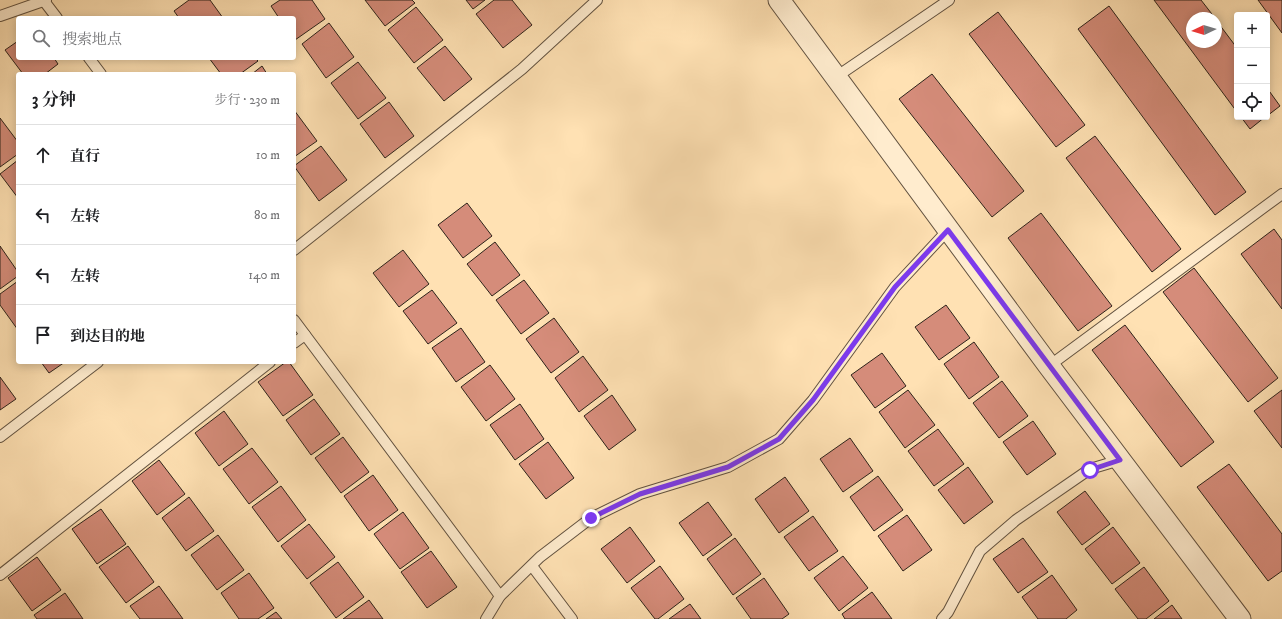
<!DOCTYPE html>
<html lang="zh">
<meta charset="utf-8">
<style>
:root{--surface:#fff;--page:#f6f6f6;--text:#202124;--muted:#757577;--line:#e0e0e0}
body{margin:0;font-family:"IM FELL DW Pica","Noto Serif SC",serif;background:var(--page);color:var(--text)}
.controls{position:absolute;right:12px;top:12px;display:grid;overflow:hidden;border-radius:4px;box-shadow:0 2px 10px #0003}
.controls button{width:36px;height:36px;display:grid;place-items:center;padding:0;border:0;border-bottom:1px solid var(--line);background:var(--surface);color:var(--text);font:20px sans-serif}
.compass{position:absolute;left:1186px;top:12px;width:36px;height:36px;border-radius:50%;background:var(--surface);box-shadow:0 2px 10px #0003;rotate:266deg}
.stop{position:absolute;width:12px;height:12px;margin:-9px;border:3px solid #7c3aed;border-radius:50%;background:#fff}
.stop.end{background:#7c3aed;border-color:#fff;box-shadow:0 1px 4px #0008}
.list{margin:0;padding:0;list-style:none}
h2{display:flex;justify-content:space-between;align-items:center;height:52px;margin:0;padding:0 16px;font-size:17px}
h2 small{font-size:13px;font-weight:400;color:var(--muted)}
.list li{display:grid;grid-template-columns:26px 1fr auto;gap:12px;align-items:center;box-sizing:border-box;height:60px;padding:0 16px;border-top:1px solid var(--line)}
.list b{display:block;font-size:15px;white-space:nowrap}
.list em{font-size:13px;font-style:normal;color:var(--muted)}
.icon{flex:none;width:22px;height:22px;fill:none;stroke:currentColor;stroke-width:2;stroke-linecap:round;stroke-linejoin:round}
.map{position:relative;flex:none;width:1282px;height:619px;overflow:hidden}
.search{position:absolute;background:var(--surface);box-shadow:0 2px 10px #0003;left:16px;top:16px;width:280px;height:44px;display:flex;align-items:center;gap:10px;box-sizing:border-box;padding:0 14px;border-radius:4px;color:var(--muted);font-size:15px}
.panel{position:absolute;background:var(--surface);box-shadow:0 2px 10px #0003;left:16px;top:72px;width:280px;height:292px;border-radius:4px}
.map>svg:first-child{display:block}
</style>
<div class="map">
<svg width="1282" height="619" viewBox="0 0 1282 619">
<rect width="100%" height="100%" fill="#ffe1b3"/>
<filter id="stains"><feTurbulence type="fractalNoise" baseFrequency=".005" numOctaves="4"/><feColorMatrix values="0 0 0 0 .2 0 0 0 0 .09 0 0 0 0 .02 0 0 0 .5 -.17"/></filter>
<radialGradient id="worn" r=".72"><stop offset=".6" stop-color="#630" stop-opacity="0"/><stop offset="1" stop-color="#630" stop-opacity=".3"/></radialGradient>
<!-- building -->
<g fill="#d58c7a" stroke="#2d231a">
<polygon points="189,0 210,0 223,18 179,18 174,11"/>
<polygon points="280,0 312,0 325,19 295,40 294,38 294,18 279,18 271,6"/>
<polygon points="365,0 412,0 415,3 385,26"/>
<polygon points="466,0 485,0 473,9"/>
<polygon points="494,0 512,0 532,25 503,48 476,14"/>
<polygon points="1154,0 1201,0 1215,18 1192,18 1192,42 1216,42 1216,20 1237,48 1237,112"/>
<polygon points="1258,0 1282,0 1282,33"/>
<polygon points="1109,6 1246,192 1215,215 1078,29"/>
<polygon points="416,7 443,40 414,63 388,30"/>
<polygon points="998,12 1085,125 1056,147 969,34"/>
<polygon points="329,23 354,57 326,78 302,44"/>
<polygon points="18,41 18,58 54,58 58,64 45,74 23,74 5,50"/>
<polygon points="445,46 472,79 444,101 417,68"/>
<polygon points="209,58 255,58 258,61 240,74 221,74"/>
<polygon points="358,62 386,98 358,119 331,83"/>
<polygon points="262,66 267,74 252,74"/>
<polygon points="932,74 1024,191 992,217 899,99"/>
<polygon points="1267,88 1280,106 1267,116"/>
<polygon points="389,102 414,136 385,158 360,124"/>
<polygon points="294,110 317,141 294,157"/>
<polygon points="1241,117 1265,117 1250,129"/>
<polygon points="0,118 18,142 18,154 0,167"/>
<polygon points="1095,136 1181,249 1152,272 1066,158"/>
<polygon points="321,146 347,180 319,201 294,166"/>
<polygon points="18,160 18,198 0,174"/>
<polygon points="467,203 492,236 463,258 438,225"/>
<polygon points="1041,213 1112,306 1078,331 1008,238"/>
<polygon points="1274,229 1282,240 1282,309 1241,254"/>
<polygon points="495,242 520,275 492,296 467,264"/>
<polygon points="0,246 18,272 18,276 0,289"/>
<polygon points="403,250 429,284 399,307 373,273"/>
<polygon points="1194,268 1278,378 1248,402 1163,292"/>
<polygon points="524,280 549,313 521,334 496,300"/>
<polygon points="18,281 18,330 0,305 0,294"/>
<polygon points="432,290 457,323 428,344 403,311"/>
<polygon points="946,305 970,338 939,360 915,327"/>
<polygon points="554,318 579,352 551,373 526,339"/>
<polygon points="1125,325 1214,442 1181,467 1092,350"/>
<polygon points="461,328 485,362 456,382 432,348"/>
<polygon points="974,342 999,377 969,399 944,364"/>
<polygon points="882,353 906,386 875,408 851,375"/>
<polygon points="583,356 608,390 579,412 555,378"/>
<polygon points="41,362 65,362 49,373"/>
<polygon points="286,362 289,362 313,395 283,416 258,382"/>
<polygon points="490,365 515,399 486,421 461,387"/>
<polygon points="0,377 16,399 0,410"/>
<polygon points="1002,381 1028,416 999,438 973,403"/>
<polygon points="908,390 935,425 905,448 879,412"/>
<polygon points="1282,390 1282,448 1254,411"/>
<polygon points="612,395 636,430 609,450 584,416"/>
<polygon points="314,399 340,434 311,455 286,420"/>
<polygon points="520,404 544,439 515,460 490,425"/>
<polygon points="224,411 248,444 219,466 195,433"/>
<polygon points="1033,421 1056,454 1027,475 1003,442"/>
<polygon points="938,429 964,464 934,486 908,451"/>
<polygon points="343,437 369,472 341,493 315,458"/>
<polygon points="850,438 873,471 843,492 820,459"/>
<polygon points="548,442 574,478 546,499 519,464"/>
<polygon points="252,448 278,482 249,504 223,469"/>
<polygon points="159,460 185,494 157,515 132,481"/>
<polygon points="1229,464 1282,534 1282,571 1268,581 1197,487"/>
<polygon points="968,467 993,502 964,524 938,490"/>
<polygon points="373,475 398,510 369,531 344,496"/>
<polygon points="878,476 903,510 874,531 850,497"/>
<polygon points="785,477 809,511 779,533 755,499"/>
<polygon points="281,486 306,520 278,542 252,507"/>
<polygon points="1085,491 1110,524 1082,545 1057,512"/>
<polygon points="189,497 214,531 186,551 162,518"/>
<polygon points="708,502 732,535 703,556 679,523"/>
<polygon points="101,509 126,544 97,564 72,529"/>
<polygon points="403,512 429,548 400,569 374,534"/>
<polygon points="907,515 932,550 903,571 878,536"/>
<polygon points="813,516 838,551 809,571 784,537"/>
<polygon points="309,524 335,557 307,579 281,546"/>
<polygon points="630,527 655,561 627,583 601,549"/>
<polygon points="1113,527 1140,563 1112,584 1085,549"/>
<polygon points="218,535 244,570 217,590 191,555"/>
<polygon points="735,538 761,574 733,595 707,559"/>
<polygon points="1023,538 1048,572 1018,593 993,559"/>
<polygon points="128,546 154,582 126,603 99,567"/>
<polygon points="431,551 457,587 427,608 401,572"/>
<polygon points="843,556 868,588 839,611 814,578"/>
<polygon points="37,557 61,590 32,611 8,578"/>
<polygon points="338,562 364,597 336,618 310,583"/>
<polygon points="660,566 684,599 658,619 655,619 631,588"/>
<polygon points="1144,567 1169,601 1146,619 1138,619 1115,589"/>
<polygon points="249,573 274,608 258,619 239,619 221,593"/>
<polygon points="1052,575 1077,610 1066,619 1038,619 1022,597"/>
<polygon points="764,578 789,614 782,619 751,619 736,598"/>
<polygon points="159,586 183,619 140,619 130,606"/>
<polygon points="872,592 892,619 845,619 842,614"/>
<polygon points="65,593 83,619 37,619 34,615"/>
<polygon points="369,600 383,619 343,619"/>
<polygon points="690,604 701,619 669,619"/>
<polygon points="1172,605 1182,619 1154,619"/>
<polygon points="276,612 282,619 266,619"/>
</g>
<g fill="none" stroke-linecap="round" stroke-linejoin="round">
<defs>
<g id="service">
<polyline points="44,1 57,18"/>
<polyline points="0,16 46,0"/>
<polyline points="89,58 101,74"/>
<polyline points="836,77 949,0"/>
<polyline points="294,250 522,69 597,0"/>
<polyline points="294,320 500,596"/>
<polyline points="294,343 305,335"/>
<polyline points="1049,366 1282,194"/>
<polyline points="0,437 98,362"/>
<polyline points="532,566 572,619"/>
<polyline points="0,575 270,362"/>
<polyline points="486,619 500,596 540,557 591,518 640,494 728,467 779,439 813,400 895,287 948,230"/>
<polyline points="942,619 948,612 980,551 1016,520 1090,469 1120,460"/>
</g>
<polyline id="minor" points="779,0 1049,366 1240,619"/>
</defs>
<!-- service casing -->
<use href="#service" stroke="#625240" stroke-width="12"/>
<!-- minor casing -->
<use href="#minor" stroke="#625240" stroke-width="23"/>
<!-- service -->
<use href="#service" stroke="#ffecce" stroke-width="10"/>
<!-- minor -->
<use href="#minor" stroke="#ffecce" stroke-width="21"/>
</g>
<g fill="none" stroke-linecap="round" stroke-linejoin="round">
<!-- route -->
<polyline stroke="#7c3aed" stroke-width="5" points="591,518 640,494 728,467 779,439 813,400 895,287 948,230 1120,460 1090,470"/>
</g>
<rect width="100%" height="100%" filter="url(#stains)"/>
<rect width="100%" height="100%" fill="url(#worn)"/>
</svg>
<div class="controls">
<button>+</button>
<button>−</button>
<button><svg class="icon" aria-label="locate" viewBox="0 0 24 24"><circle cx="12" cy="12" r="6"/><path d="M12 2v4M12 18v4M2 12h4M18 12h4"/></svg></button>
</div>
<svg class="compass" viewBox="-18 -18 36 36"><path d="M0-13l5 13h-10z" fill="#e53935"/><path d="M0 13l5-13h-10z" fill="#757577"/></svg>
<div class="stop" style="left:1090px;top:470px"></div>
<div class="stop end" style="left:591px;top:518px"></div>
<div class="search"><svg class="icon" aria-label="search" viewBox="0 0 24 24"><circle cx="10" cy="10" r="6"/><path d="M15 15l6 6"/></svg>搜索地点</div>
<section class="panel">
<h2>3 分钟<small>步行 · 230 m</small></h2>
<ul class="list">
<li><svg class="icon" aria-label="ahead" viewBox="0 0 24 24"><path d="M12 20V5M6 11l6-6 6 6"/></svg><div><b>直行</b></div><em>10 m</em></li>
<li><svg class="icon" aria-label="left" viewBox="0 0 24 24"><path d="M17 20v-9H6M10 6l-5 5 5 5"/></svg><div><b>左转</b></div><em>80 m</em></li>
<li><svg class="icon" aria-label="left" viewBox="0 0 24 24"><path d="M17 20v-9H6M10 6l-5 5 5 5"/></svg><div><b>左转</b></div><em>140 m</em></li>
<li><svg class="icon" aria-label="arrive" viewBox="0 0 24 24"><path d="M6 21V4h12l-3 4 3 4H6"/></svg><div><b>到达目的地</b></div></li>
</ul>
</section>
</div>
